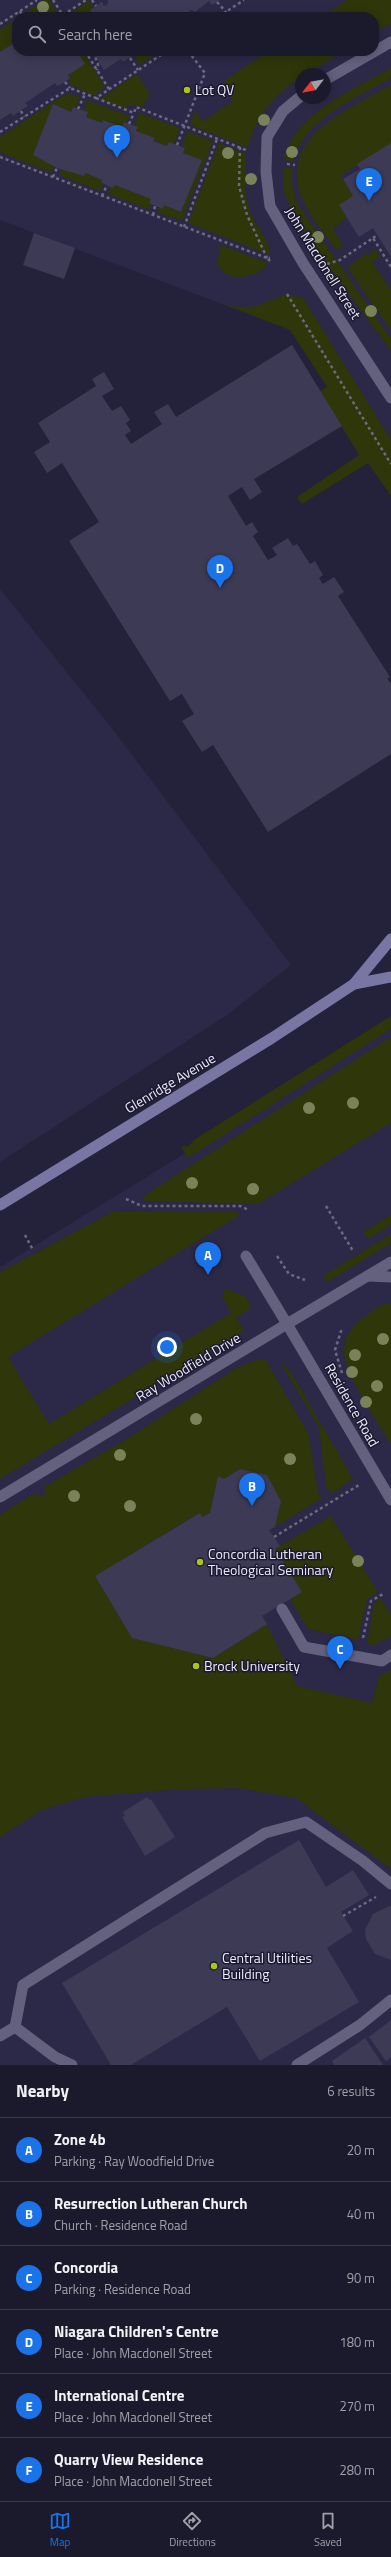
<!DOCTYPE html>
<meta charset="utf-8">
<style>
:root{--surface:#1b192c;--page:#242234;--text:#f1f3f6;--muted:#a0a0a9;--line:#393848;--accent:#1a73e8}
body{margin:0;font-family:"Titillium Web",sans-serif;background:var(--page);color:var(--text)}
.compass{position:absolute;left:295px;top:68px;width:36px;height:36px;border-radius:50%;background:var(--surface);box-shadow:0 2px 10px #0003;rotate:239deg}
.you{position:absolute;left:167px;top:1347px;width:14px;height:14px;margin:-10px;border:3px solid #fff;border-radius:50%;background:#1a73e8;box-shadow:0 0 0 6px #1a73e833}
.badge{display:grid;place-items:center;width:26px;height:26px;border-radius:50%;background:var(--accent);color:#fff;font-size:13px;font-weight:700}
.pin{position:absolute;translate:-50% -33px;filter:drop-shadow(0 1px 2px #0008)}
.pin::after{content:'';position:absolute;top:21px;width:14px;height:12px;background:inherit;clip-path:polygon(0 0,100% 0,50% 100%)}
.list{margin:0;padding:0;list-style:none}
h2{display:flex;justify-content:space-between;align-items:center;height:52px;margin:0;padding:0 16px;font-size:17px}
h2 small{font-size:13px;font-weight:400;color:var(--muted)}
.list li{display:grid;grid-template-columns:26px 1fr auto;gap:12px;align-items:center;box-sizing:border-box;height:64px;padding:0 16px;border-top:1px solid var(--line)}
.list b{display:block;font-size:15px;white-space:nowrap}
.list p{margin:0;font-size:13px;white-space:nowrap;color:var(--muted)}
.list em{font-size:13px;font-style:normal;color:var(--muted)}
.icon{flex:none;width:22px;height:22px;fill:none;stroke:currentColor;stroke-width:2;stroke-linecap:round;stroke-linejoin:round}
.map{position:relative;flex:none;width:391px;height:2065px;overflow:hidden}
.search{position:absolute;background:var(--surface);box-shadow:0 2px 10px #0003;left:12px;right:12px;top:12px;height:44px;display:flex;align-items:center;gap:10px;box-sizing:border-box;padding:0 14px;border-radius:16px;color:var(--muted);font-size:15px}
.sheet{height:436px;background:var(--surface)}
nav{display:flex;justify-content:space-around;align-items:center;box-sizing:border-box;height:56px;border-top:1px solid var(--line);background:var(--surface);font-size:11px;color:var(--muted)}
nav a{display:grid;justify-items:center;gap:2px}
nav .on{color:var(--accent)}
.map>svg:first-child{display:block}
</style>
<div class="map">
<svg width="391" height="2065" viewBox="0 0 391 2065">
<rect width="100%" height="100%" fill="#24213a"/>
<!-- built -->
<g fill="#2c2847" fill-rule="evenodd">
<path d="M0 0H391V486L298 333 0 220ZM17 17H374V51H17ZM301 74H325V98H301Z"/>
<polygon points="0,589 111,727 291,965 227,1015 0,1162"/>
<polygon points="391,1027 391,2065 0,2065 0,1267"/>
</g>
<!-- green -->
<g fill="#2f3609">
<polygon points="44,0 49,0 60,17 27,17 25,13"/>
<polygon points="89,0 93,7 90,10 92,13 85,17 65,17"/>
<polygon points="347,0 391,0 391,23 374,33 374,17 321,17"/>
<polygon points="17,18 17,41 0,52 0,30"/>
<polygon points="77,51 82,51 105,87 94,96 71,85 68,79"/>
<polygon points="133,51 161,51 139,65"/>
<path d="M269 51H344L307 74H301V77C275 94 254 117 248 148L190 125 195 111 202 122 233 101 223 86 224 81Z"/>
<path d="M391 68V78C355 99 305 118 293 161L284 160C294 113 353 90 391 68Z"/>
<polygon points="137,74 150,94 142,107 133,104 125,108 100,99"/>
<path d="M391 85V143L340 176 353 196 347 217 333 229 343 246 337 251C326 235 312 220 304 202 274 138 347 111 391 85Z"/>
<polygon points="70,94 80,97 76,108 73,107 71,112 53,105 33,155 52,163 54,166 51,173 0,152 0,137 64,95"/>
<polygon points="87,100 129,116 127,123 124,122 122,127 104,120 102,123 86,117 88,113 84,111"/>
<polygon points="139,113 180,128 174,144 169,142 167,146 136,131 138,128 134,126"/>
<polygon points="187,131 213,141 182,221 157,212 159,207 164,205 181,212 202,160 183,153 185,148 182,147"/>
<path d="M219 143 246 154C245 174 244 193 251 213 255 226 271 240 270 255L188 223Z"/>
<polygon points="283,167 292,168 292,185 297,203 391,339 391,351 327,264 293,213 284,192"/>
<polygon points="62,169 84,176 86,173 102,180 101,182 103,184 100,191 59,175"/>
<polygon points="115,185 151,199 150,210 108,194 110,187"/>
<path d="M221 245 269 263C257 278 227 285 217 264Z"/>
<polygon points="375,249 380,256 372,262 391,290 391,330 347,267 367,253 370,256 372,254 370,252"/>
<polygon points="287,294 303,298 391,440 391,496 368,463 302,504 297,497 359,455 320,391 327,387 290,330 223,304 243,308 256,306"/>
<polygon points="391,1016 391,1029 188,1158 181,1147 188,1146 197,1138"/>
<polygon points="391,1037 391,1123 258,1204 145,1201 142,1197"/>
<polygon points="237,1211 240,1215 8,1357 49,1424 231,1313 222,1296 225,1289 245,1296 251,1308 236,1318 244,1329 238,1335 0,1479 0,1272 113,1212"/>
<polygon points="391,1215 391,1225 368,1239 363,1232"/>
<polygon points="391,1234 391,1243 327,1282 323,1276"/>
<path d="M391 1303V1445C380 1426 344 1373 344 1352 344 1336 352 1326 364 1317 372 1311 381 1303 391 1303Z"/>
<polygon points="259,1359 265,1359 308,1433 318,1492 322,1498 275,1527 281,1501 267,1475 240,1469 224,1479 218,1476 210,1513 202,1517 199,1513 95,1576 132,1638 213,1658 267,1624 297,1686 372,1703 379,1676 391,1670 391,1869 296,1798 237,1788 183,1789 83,1797 40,1811 0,1837 0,1515 33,1494 41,1496 45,1494 44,1487 127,1439 235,1369"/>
<polygon points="280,1362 291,1372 353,1479 331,1494 326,1487 319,1427"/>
<polygon points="331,1516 378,1592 367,1599 358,1640 308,1629 290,1599 275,1549"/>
<polygon points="381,1599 391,1614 391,1636 374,1645 367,1644 374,1603"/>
</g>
<!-- building -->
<g fill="#3d3a55">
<polygon points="108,0 220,0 212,5 209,1 195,12 191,10 181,17 85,17 92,13 90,10 102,2 104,6 108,4"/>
<polygon points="17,41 17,51 77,51 85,64 68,75 70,78 65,82 57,86 55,83 25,103 28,106 23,109 13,116 11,113 0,120 0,52"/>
<polygon points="92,51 133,51 135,54 123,62 121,59 104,70"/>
<polygon points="53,104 71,112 73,107 88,112 86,117 102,123 103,120 122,127 124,122 129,124 138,127 136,131 155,138 153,141 167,146 169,142 182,147 185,148 183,153 202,160 181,212 164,205 163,209 149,203 151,199 115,185 113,188 110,187 101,182 102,180 86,173 84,176 57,168 33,155"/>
<polygon points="391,143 391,257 373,228 359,237 339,205 353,196 343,179 360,169 357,164"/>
<polygon points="34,233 75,248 64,279 23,265"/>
<polygon points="292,345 342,426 254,479 262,492 250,500 242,487 228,496 246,526 252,522 258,532 253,536 268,560 277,555 272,548 288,538 293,546 297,544 310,564 315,561 323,575 319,578 323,584 334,577 344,592 338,596 390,677 387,678 391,684 391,754 268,832 213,745 202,752 182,721 194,714 182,694 170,701 69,541 99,522 62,463 47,473 34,452 50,442 38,423 96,386 92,379 104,372 114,389 102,396 112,411 121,406 130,420 126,423 131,431 125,435 131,444 162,424 154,412 168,404 176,417"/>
<polygon points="240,1469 267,1475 281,1501 275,1527 269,1530 280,1546 275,1549 302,1592 262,1616 267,1624 213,1658 132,1638 95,1576 200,1513 202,1517 210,1513 218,1476 224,1479"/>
<polygon points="147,1797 149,1800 151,1799 175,1837 145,1856 122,1817 125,1816 123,1812"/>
<polygon points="299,1840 326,1887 353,1870 369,1895 341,1912 353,1931 327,1948 359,2002 260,2061 227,2007 131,2065 111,2065 62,1983"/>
<polygon points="389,1906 391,1906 391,1960 375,1954 366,1939 365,1930 373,1914"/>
<polygon points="391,2020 391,2057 386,2061 369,2037"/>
<polygon points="365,2038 383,2065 334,2065 332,2061"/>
</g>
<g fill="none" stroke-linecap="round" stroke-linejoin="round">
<!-- path -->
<g stroke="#6c6a80" stroke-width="2.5" stroke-dasharray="3 3" stroke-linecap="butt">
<polyline points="53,0 64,17"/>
<polyline points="92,0 96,6"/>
<polyline points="217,2 226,12"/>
<polyline points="20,11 23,17"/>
<polyline points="63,15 86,0"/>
<polyline points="218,17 244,0"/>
<polyline points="0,24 37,0"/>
<polyline points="85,51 109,89"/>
<polyline points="93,52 98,64 97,70"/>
<polyline points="130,58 138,70"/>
<polyline points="65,82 70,88"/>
<polyline points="96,98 134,113 136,107 246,150"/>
<polyline points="78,109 85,94"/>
<polyline points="21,111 24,117"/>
<polyline points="129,124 134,113"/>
<polyline points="0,132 70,88 96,98 167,51"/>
<polyline points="177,145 205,73 188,51"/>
<polyline points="240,147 239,186 247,215 267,258"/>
<polyline points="0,157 267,258"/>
<polyline points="287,164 295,165"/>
<polyline points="53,177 57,168"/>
<polyline points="102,196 107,185"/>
<polyline points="153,215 155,206"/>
<polyline points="184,227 217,139"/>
<polyline points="373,238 377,235"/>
<polyline points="270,261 267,258 270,258"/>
<polyline points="327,264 340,260 373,238 391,267"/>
<polyline points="287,294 391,464"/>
<polyline points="126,1199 142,1206 240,1206 249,1210"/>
<polyline points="326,1206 353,1251"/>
<polyline points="25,1235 33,1250"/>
<polyline points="277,1256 289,1274 305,1280"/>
<polyline points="342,1373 335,1350 342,1328"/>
<polyline points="274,1537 359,1485"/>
<polyline points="363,1638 371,1601 383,1594"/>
<polyline points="343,1916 376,1897"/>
</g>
<!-- service -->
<g stroke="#63617e" stroke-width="11">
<polyline points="368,1276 391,1277"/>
<polyline points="0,1497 287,1324 246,1256"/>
<polyline points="282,1609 304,1647 382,1661 391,1655"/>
<polyline points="15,2027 23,1985 265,1833 306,1822 363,1861 391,1884"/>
<polyline points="15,2027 55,2057 72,2065"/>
<polyline points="0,2036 15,2027"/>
<polyline points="297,2065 360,2025 391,2000"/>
</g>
<!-- minor -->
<g stroke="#63617e" stroke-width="11">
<polyline points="325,80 391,42"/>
<polyline points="301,96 283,111 267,137 266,172 270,206 303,263 391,398"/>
<polyline points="391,1262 287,1324 391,1500"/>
</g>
<!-- secondary -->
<g stroke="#7a76a4" stroke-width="11">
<polyline points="354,984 391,977"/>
<polyline points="0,1205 272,1038 354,984 391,939"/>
</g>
</g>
<!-- trees -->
<g fill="#798258">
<circle cx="43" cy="7" r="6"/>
<circle cx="264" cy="120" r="6"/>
<circle cx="292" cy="152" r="6"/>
<circle cx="228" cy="153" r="6"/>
<circle cx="251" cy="179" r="6"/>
<circle cx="318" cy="237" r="6"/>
<circle cx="371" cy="311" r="6"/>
<circle cx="353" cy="1103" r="6"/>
<circle cx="309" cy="1108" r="6"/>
<circle cx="192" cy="1183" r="6"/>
<circle cx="253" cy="1189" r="6"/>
<circle cx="383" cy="1339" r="6"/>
<circle cx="355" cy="1355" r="6"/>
<circle cx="352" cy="1372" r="6"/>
<circle cx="377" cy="1386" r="6"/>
<circle cx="366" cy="1402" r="6"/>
<circle cx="196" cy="1419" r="6"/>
<circle cx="120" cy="1455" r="6"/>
<circle cx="290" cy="1459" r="6"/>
<circle cx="74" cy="1496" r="6"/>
<circle cx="130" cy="1506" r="6"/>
<circle cx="358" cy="1561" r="6"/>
</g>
<!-- markers -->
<g fill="#adc60d" stroke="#1b182f" stroke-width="1.5">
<circle cx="187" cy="90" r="4"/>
<circle cx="200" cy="1562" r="4"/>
<circle cx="196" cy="1666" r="4"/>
<circle cx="214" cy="1966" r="4"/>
</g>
<g text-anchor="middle" stroke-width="3" stroke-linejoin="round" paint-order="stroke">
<!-- poi labels -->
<g font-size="14" fill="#ecebfc" stroke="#1b182f" text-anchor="start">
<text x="195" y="95">Lot QV</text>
<text x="208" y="1559">Concordia Lutheran<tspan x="208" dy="16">Theological Seminary</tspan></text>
<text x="204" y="1671">Brock University</text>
<text x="222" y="1963">Central Utilities<tspan x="222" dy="16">Building</tspan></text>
</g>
<!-- street labels -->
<g font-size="14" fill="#ecebfc" stroke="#1b182f">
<text transform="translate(323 263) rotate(58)" y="5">John Macdonell Street</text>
<text transform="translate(170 1083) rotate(-31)" y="5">Glenridge Avenue</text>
<text transform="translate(188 1367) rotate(-31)" y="5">Ray Woodfield Drive</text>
<text transform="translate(352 1405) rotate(60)" y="5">Residence Road</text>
</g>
</g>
</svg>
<svg class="compass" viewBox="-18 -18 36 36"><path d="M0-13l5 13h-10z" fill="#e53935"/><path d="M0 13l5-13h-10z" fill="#a0a0a9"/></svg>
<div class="you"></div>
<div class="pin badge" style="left:208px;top:1275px">A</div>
<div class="pin badge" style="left:252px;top:1506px">B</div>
<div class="pin badge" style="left:340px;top:1669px">C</div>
<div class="pin badge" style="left:220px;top:588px">D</div>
<div class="pin badge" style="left:369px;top:201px">E</div>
<div class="pin badge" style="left:117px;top:158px">F</div>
<div class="search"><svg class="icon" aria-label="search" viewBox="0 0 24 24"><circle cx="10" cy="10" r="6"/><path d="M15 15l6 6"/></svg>Search here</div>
</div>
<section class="sheet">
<h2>Nearby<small>6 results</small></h2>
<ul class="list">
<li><span class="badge">A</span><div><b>Zone 4b</b><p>Parking · Ray Woodfield Drive</p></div><em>20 m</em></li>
<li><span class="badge">B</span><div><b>Resurrection Lutheran Church</b><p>Church · Residence Road</p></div><em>40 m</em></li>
<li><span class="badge">C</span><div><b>Concordia</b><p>Parking · Residence Road</p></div><em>90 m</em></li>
<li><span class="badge">D</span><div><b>Niagara Children's Centre</b><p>Place · John Macdonell Street</p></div><em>180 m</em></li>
<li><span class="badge">E</span><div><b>International Centre</b><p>Place · John Macdonell Street</p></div><em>270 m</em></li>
<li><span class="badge">F</span><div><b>Quarry View Residence</b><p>Place · John Macdonell Street</p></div><em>280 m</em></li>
</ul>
</section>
<nav>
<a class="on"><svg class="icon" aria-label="map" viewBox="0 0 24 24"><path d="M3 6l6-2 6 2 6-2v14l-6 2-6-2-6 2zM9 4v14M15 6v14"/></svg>Map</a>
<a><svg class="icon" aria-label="directions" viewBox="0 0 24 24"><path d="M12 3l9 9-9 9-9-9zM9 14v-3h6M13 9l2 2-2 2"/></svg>Directions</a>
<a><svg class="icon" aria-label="saved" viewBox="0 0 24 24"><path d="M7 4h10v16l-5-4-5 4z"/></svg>Saved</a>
</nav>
